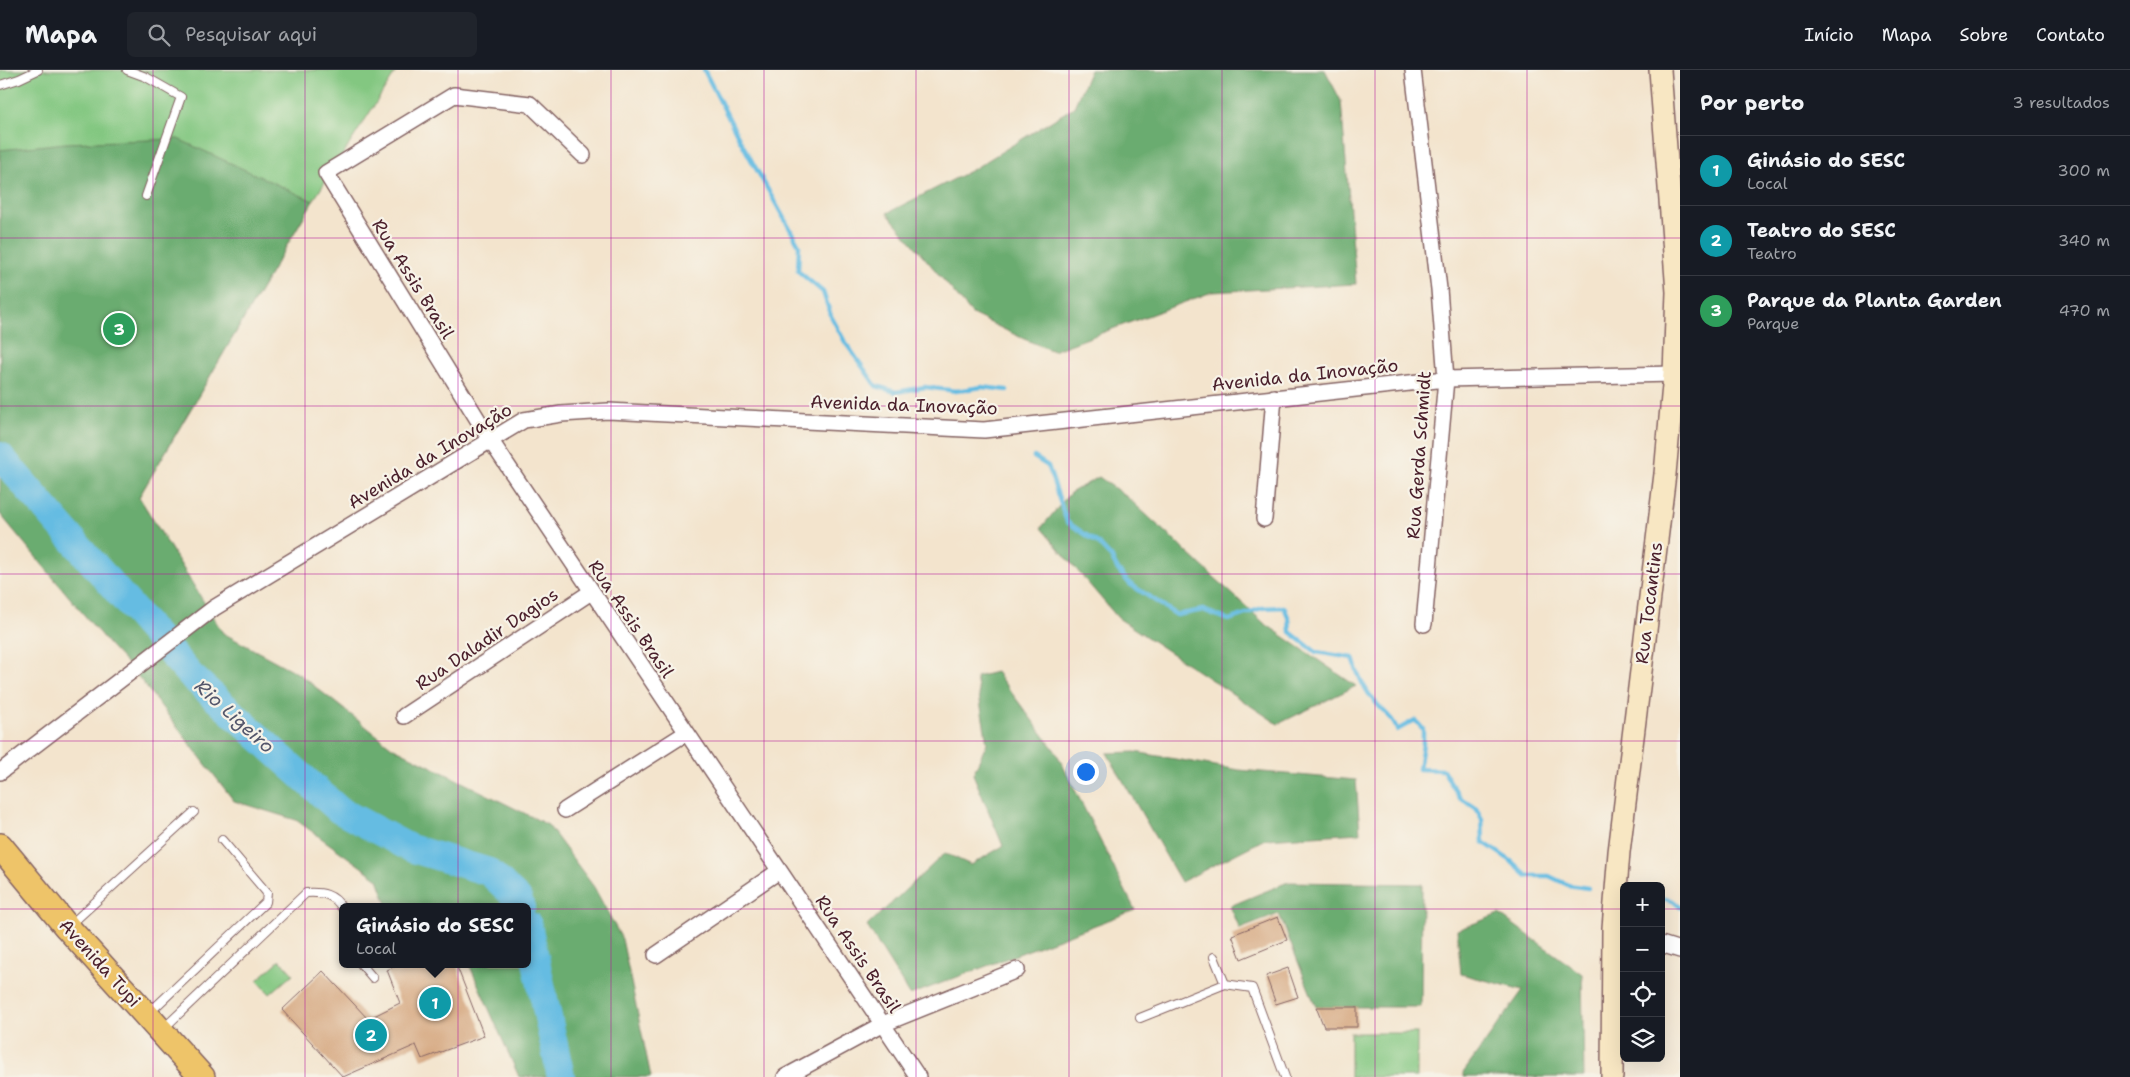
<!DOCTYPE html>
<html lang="pt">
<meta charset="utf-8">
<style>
:root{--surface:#171b24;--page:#20242c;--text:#f1f3f6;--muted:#9ea1a6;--line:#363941;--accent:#d690ce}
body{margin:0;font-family:"Shantell Sans",sans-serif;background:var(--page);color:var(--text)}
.controls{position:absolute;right:15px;bottom:15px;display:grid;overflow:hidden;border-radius:8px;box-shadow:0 5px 20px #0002}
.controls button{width:45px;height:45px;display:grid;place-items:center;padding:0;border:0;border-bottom:1px solid var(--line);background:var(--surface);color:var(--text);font:25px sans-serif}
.you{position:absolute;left:1085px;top:701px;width:18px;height:18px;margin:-12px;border:4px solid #fff;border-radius:50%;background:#1a73e8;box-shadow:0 0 0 8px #1a73e833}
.badge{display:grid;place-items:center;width:32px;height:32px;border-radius:50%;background:var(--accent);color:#fff;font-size:16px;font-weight:700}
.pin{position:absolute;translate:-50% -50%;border:2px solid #fff;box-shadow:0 1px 5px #0006}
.popup{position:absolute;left:339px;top:833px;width:192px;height:65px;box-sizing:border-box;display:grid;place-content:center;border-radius:8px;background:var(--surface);filter:drop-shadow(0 1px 4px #0005);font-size:16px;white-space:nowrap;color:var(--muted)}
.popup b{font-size:19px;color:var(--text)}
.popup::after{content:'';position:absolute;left:50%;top:100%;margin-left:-10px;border:10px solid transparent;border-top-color:var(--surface)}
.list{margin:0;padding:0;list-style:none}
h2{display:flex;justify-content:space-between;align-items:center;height:65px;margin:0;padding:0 20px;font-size:21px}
h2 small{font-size:16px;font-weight:400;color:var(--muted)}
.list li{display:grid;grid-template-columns:32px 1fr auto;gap:15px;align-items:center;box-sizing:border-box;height:70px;padding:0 20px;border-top:1px solid var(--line)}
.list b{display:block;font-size:19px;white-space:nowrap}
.list p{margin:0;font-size:16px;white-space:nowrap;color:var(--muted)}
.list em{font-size:16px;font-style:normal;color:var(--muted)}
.icon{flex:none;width:28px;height:28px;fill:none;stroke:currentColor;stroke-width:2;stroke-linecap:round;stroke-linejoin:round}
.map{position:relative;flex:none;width:1680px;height:1007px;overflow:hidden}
header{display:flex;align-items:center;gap:30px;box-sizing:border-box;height:70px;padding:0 25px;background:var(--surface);border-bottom:1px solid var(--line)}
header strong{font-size:24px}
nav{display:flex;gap:28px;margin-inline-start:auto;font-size:18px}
.search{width:350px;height:45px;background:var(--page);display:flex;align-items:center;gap:12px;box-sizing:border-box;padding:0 18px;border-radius:8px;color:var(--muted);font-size:19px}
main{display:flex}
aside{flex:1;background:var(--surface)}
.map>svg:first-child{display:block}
</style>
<header>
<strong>Mapa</strong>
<div class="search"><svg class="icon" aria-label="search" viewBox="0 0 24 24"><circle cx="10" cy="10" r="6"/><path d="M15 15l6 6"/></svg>Pesquisar aqui</div>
<nav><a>Início</a><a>Mapa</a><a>Sobre</a><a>Contato</a></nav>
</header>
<main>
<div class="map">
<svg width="1680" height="1007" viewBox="0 0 1680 1007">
<rect width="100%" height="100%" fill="#f7f3e8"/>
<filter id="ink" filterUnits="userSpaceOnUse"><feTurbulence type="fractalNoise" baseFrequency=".02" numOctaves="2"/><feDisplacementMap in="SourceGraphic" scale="10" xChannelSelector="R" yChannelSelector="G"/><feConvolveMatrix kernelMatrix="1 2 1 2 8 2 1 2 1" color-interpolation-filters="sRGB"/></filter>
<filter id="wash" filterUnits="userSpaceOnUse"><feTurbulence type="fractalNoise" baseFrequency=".0096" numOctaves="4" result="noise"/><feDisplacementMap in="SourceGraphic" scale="20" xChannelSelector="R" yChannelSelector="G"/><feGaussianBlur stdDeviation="1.12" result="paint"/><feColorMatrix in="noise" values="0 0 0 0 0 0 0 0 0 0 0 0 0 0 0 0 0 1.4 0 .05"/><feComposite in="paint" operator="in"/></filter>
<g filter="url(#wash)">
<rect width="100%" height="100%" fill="#f3e4cd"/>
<!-- green -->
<g fill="#83c781" stroke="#667356">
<polygon points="0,0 397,0 313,131 139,427 195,518 0,387"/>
<polygon points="280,890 293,904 270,924 257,910"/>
<rect x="1350" y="963" width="67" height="44"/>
</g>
<!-- forest -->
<g fill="#6aac6f" stroke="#5a664d">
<polygon points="1090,0 1325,0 1341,31 1356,214 1212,222 1053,281 1024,269 972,244 887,143 972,100 1074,37"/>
<polygon points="178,69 313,131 139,427 223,563 299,604 392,677 548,755 594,817 622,869 651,1007 519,1007 469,894 528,894 528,837 388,837 378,809 296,750 234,731 133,600 110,576 0,444 0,80 66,73"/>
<polygon points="1099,407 1127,427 1264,553 1356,616 1278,654 1118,548 1041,458 1070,423"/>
<polygon points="996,602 1056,682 1135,840 910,925 867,856 945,783 971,795 1003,776 973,704 987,673 976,607"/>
<polygon points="1135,682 1239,700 1356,710 1360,763 1265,769 1181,812 1107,683"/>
<polygon points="1288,812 1422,814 1421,937 1316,937 1279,844 1240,859 1230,836"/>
<polygon points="1499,844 1582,904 1584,1007 1463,1007 1463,1003 1523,920 1461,904 1457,860"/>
</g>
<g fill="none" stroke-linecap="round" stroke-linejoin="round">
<!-- stream -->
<g stroke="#65bce2" stroke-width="4.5">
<polyline points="704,0 740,70 799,175 798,201 823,222 831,246 845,272 876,316 896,322 925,317 956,321 982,317 1007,320"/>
<path d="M1034 387 1048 396 1067 452 1098 473 1111 487 1118 500 1130 514 1177 545 1203 540 1229 550 1262 538 1284 537 1289 549 1290 562 1316 582 1353 588C1357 605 1365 621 1377 634 1385 643 1394 649 1397 660L1415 650 1423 659V674L1419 699 1443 700 1460 728 1476 738 1482 749 1483 772 1511 791 1527 806H1549L1568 815 1588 818"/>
<polyline points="1661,828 1673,831 1680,837"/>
</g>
<!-- river -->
<g stroke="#65bce2" stroke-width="28">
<polyline points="0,386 190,605 339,740 410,778 489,802 518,829 521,837"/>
<polyline points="528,855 561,1007"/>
</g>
</g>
<g id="blocks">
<!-- building -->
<g fill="#d4a47c">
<polygon points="1278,847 1287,870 1241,889 1232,865"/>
<polygon points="401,894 456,894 484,966 422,989 416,975 343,1007 282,940 323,901 368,949 400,933 387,900"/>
<polygon points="1288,898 1298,927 1276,934 1266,906"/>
<polygon points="1316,937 1357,937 1357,957 1324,957"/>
</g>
</g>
</g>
<g filter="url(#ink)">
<use href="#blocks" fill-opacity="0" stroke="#856464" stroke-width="1"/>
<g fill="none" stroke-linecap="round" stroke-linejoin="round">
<defs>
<g id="service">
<polyline points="127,0 146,7 181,27 146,126"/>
<polyline points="0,15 19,9 38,0"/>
<polyline points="69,856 194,742"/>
<polyline points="1214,887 1225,914 1252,918 1285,1007"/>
<polyline points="361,894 373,908"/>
<polyline points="148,944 266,832 267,823 222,770"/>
<polyline points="1140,948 1225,914"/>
<path d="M163 959 306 823C322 822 334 824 342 838"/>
</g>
<g id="minor">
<polyline points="1413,0 1439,219 1446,309 1424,554"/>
<polyline points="583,85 530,34 454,25 326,103 491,371 918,1007"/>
<polyline points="1264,449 1274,327"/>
<polyline points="404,646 591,522"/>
<polyline points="0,702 214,538 524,350 561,344 608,341 984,360 1446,309 1674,304"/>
<polyline points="565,740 686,663"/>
<polyline points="1661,874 1680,880"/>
<polyline points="656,885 779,801"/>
<polyline points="785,1007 883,954 1017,900"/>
</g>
<polyline id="secondary" points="1612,1007 1613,858 1619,782 1665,404 1674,304 1677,222 1660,0"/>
<polyline id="primary" points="0,776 67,857 202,1007"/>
</defs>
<!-- service casing -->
<use href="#service" stroke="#856464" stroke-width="10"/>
<!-- minor casing -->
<use href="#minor" stroke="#856464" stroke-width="18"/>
<!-- secondary casing -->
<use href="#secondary" stroke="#856464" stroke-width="24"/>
<!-- primary casing -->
<use href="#primary" stroke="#856464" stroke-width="28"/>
<!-- service -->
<use href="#service" stroke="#fff" stroke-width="8"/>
<!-- minor -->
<use href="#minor" stroke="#fff" stroke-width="15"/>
<!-- secondary -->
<use href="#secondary" stroke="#f8e7c3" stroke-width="21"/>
<!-- primary -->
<use href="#primary" stroke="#eec469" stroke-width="25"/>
</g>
</g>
<!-- grid -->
<path fill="none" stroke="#b5179e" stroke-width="1" stroke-opacity="0.55" d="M153 0V1007M305 0V1007M458 0V1007M611 0V1007M764 0V1007M916 0V1007M1069 0V1007M1222 0V1007M1375 0V1007M1527 0V1007M0 168H1680M0 336H1680M0 504H1680M0 671H1680M0 839H1624M1661 839H1680"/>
<g text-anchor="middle" stroke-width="4.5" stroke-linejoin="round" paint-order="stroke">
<!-- street labels -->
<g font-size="18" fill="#4a1f2b" stroke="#f7f3e8">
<text transform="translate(413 209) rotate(58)" y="6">Rua Assis Brasil</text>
<text transform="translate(1305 305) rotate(-6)" y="6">Avenida da Inovação</text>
<text transform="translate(904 335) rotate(2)" y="6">Avenida da Inovação</text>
<text transform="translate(1419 385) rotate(-86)" y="6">Rua Gerda Schmidt</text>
<text transform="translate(430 386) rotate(-31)" y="6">Avenida da Inovação</text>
<text transform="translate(1649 533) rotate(-83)" y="6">Rua Tocantins</text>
<text transform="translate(631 549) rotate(56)" y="6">Rua Assis Brasil</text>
<text transform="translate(487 569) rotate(-34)" y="6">Rua Daladir Dagios</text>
<text transform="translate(858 884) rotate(56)" y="6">Rua Assis Brasil</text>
<text transform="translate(100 893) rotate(48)" y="6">Avenida Tupi</text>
</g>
<!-- water labels -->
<g font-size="19" font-style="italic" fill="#53566b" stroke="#f7f3e8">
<text transform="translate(235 646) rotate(42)" y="7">Rio Ligeiro</text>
</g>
</g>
</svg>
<div class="controls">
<button>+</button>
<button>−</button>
<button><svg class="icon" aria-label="locate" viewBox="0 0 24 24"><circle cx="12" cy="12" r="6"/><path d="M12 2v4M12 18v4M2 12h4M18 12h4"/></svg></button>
<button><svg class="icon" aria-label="layers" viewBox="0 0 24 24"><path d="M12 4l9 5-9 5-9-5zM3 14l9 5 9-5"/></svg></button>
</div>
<div class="you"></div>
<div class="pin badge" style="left:435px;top:933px;background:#0f9aa8">1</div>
<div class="popup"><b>Ginásio do SESC</b>Local</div>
<div class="pin badge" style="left:371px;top:965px;background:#0f9aa8">2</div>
<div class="pin badge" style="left:119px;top:259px;background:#2e9e5b">3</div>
</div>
<aside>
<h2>Por perto<small>3 resultados</small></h2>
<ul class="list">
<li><span class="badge" style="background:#0f9aa8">1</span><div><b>Ginásio do SESC</b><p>Local</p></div><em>300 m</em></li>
<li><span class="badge" style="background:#0f9aa8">2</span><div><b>Teatro do SESC</b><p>Teatro</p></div><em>340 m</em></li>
<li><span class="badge" style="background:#2e9e5b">3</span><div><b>Parque da Planta Garden</b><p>Parque</p></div><em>470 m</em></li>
</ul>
</aside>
</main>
